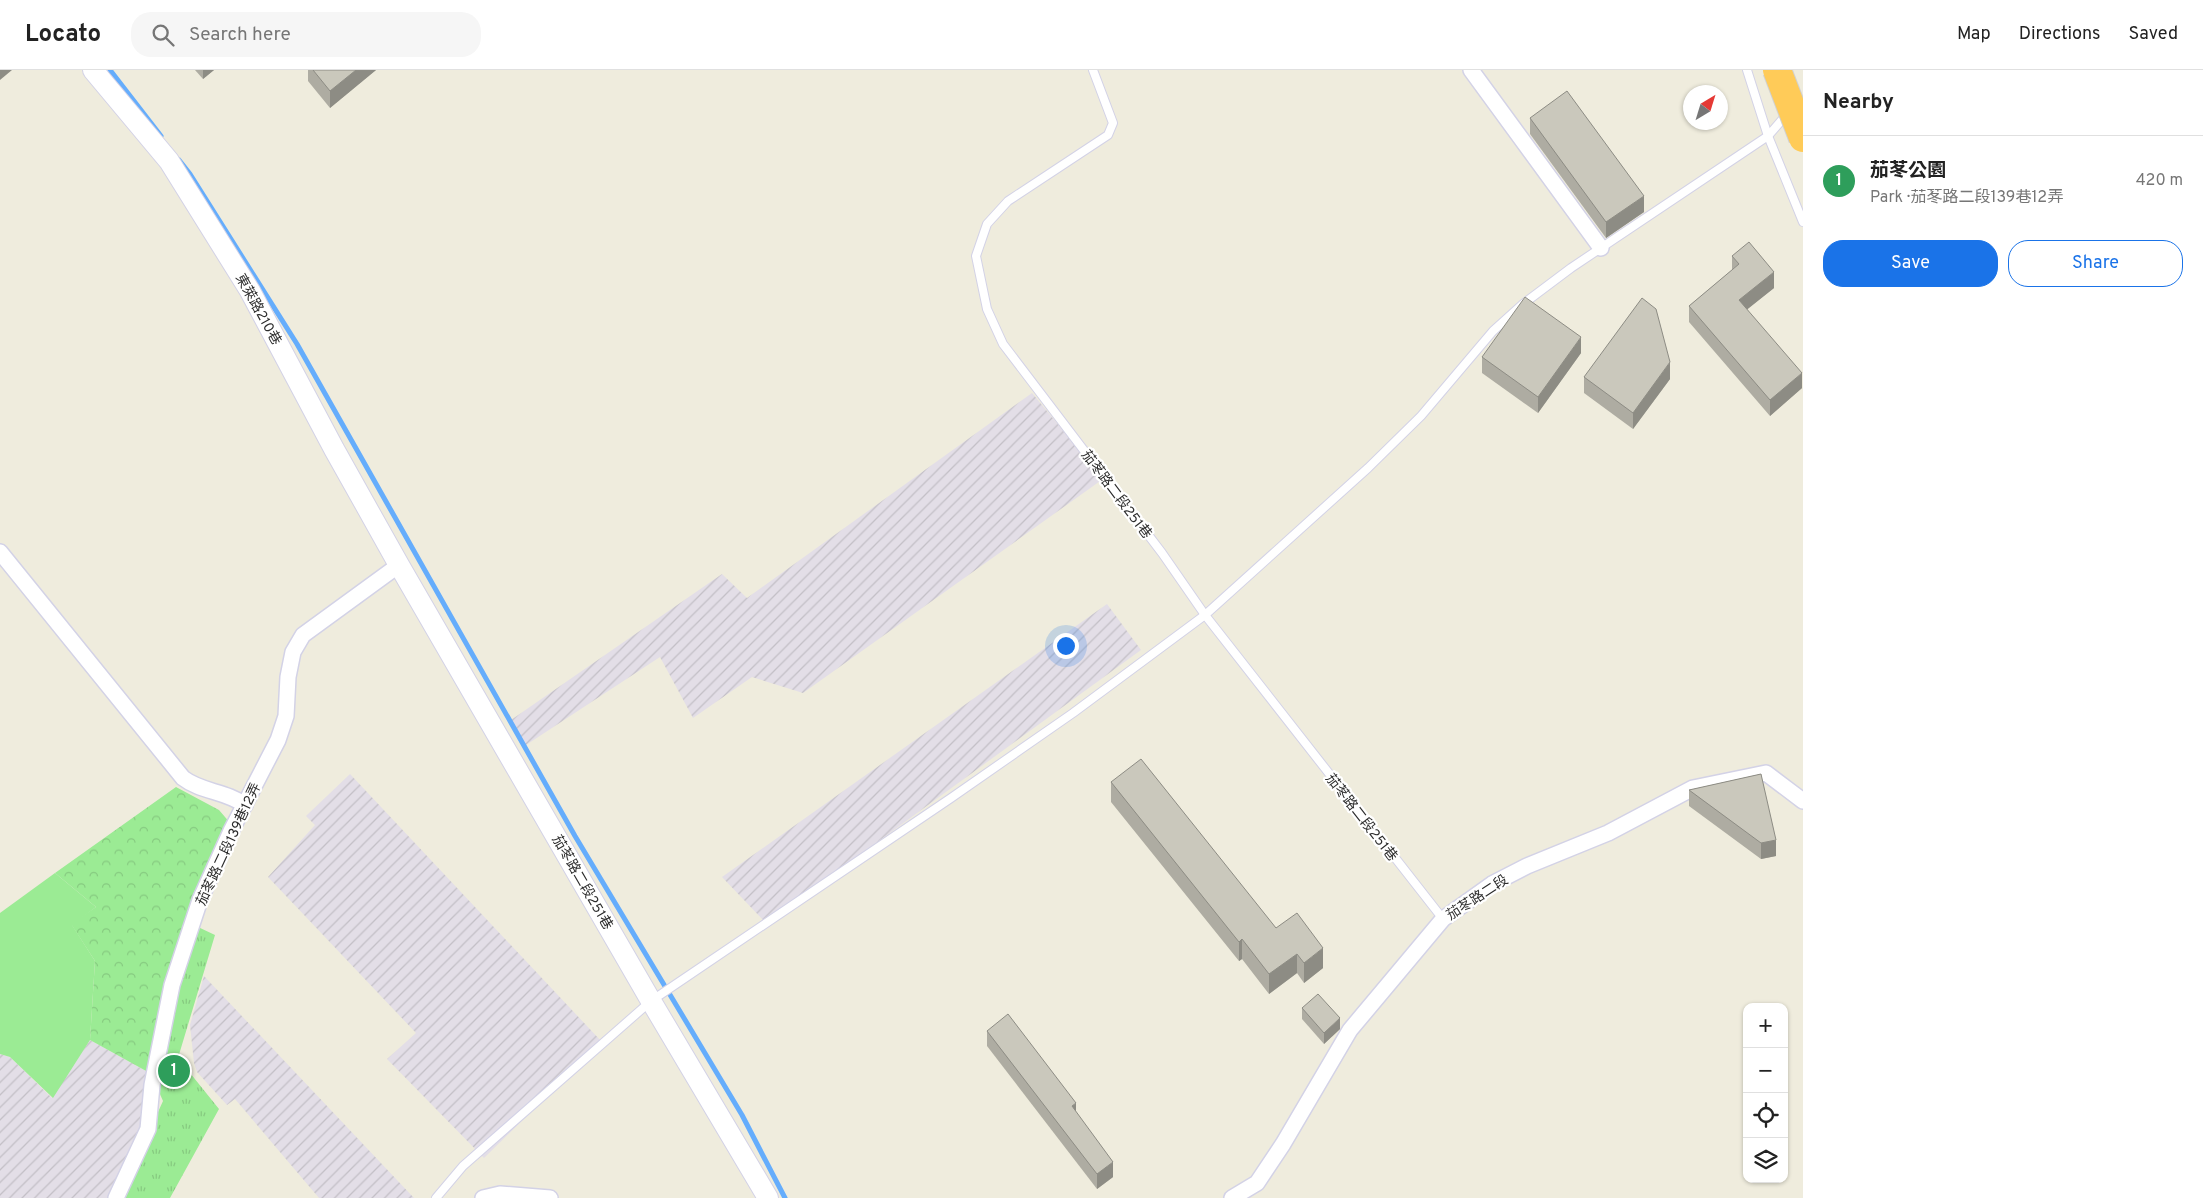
<!DOCTYPE html>
<meta charset="utf-8">
<style>
:root{--surface:#fff;--page:#f6f6f6;--text:#222;--muted:#767676;--line:#e0e0e0;--accent:#1a73e8}
body{margin:0;font-family:Overpass,"Noto Sans TC",sans-serif;background:var(--page);color:var(--text)}
.controls{position:absolute;right:15px;bottom:15px;display:grid;overflow:hidden;border-radius:10px;box-shadow:0 1px 4px #0004}
.controls button{width:45px;height:45px;display:grid;place-items:center;padding:0;border:0;border-bottom:1px solid var(--line);background:var(--surface);color:var(--text);font:25px sans-serif}
.compass{position:absolute;left:1683px;top:15px;width:45px;height:45px;border-radius:50%;background:var(--surface);box-shadow:0 1px 4px #0004;rotate:38deg}
.you{position:absolute;left:1065px;top:575px;width:18px;height:18px;margin:-12px;border:4px solid #fff;border-radius:50%;background:#1a73e8;box-shadow:0 0 0 8px #1a73e833}
.badge{display:grid;place-items:center;width:32px;height:32px;border-radius:50%;background:var(--accent);color:#fff;font-size:16px;font-weight:700}
.pin{position:absolute;translate:-50% -50%;border:2px solid #fff;box-shadow:0 1px 5px #0006}
.list{margin:0;padding:0;list-style:none}
h2{display:flex;justify-content:space-between;align-items:center;height:65px;margin:0;padding:0 20px;font-size:21px}
h2 small{font-size:16px;font-weight:400;color:var(--muted)}
.list li{display:grid;grid-template-columns:32px 1fr auto;gap:15px;align-items:center;box-sizing:border-box;height:90px;padding:0 20px;border-top:1px solid var(--line)}
.list b{display:block;font-size:19px;white-space:nowrap}
.list p{margin:0;font-size:16px;white-space:nowrap;color:var(--muted)}
.list em{font-size:16px;font-style:normal;color:var(--muted)}
.actions{display:flex;gap:10px;padding:15px 20px}
.actions a{flex:1;padding:11px 0;border:1px solid var(--accent);border-radius:20px;text-align:center;font-size:18px;color:var(--accent)}
.actions .main{background:var(--accent);color:#fff}
.icon{flex:none;width:28px;height:28px;fill:none;stroke:currentColor;stroke-width:2;stroke-linecap:round;stroke-linejoin:round}
.map{position:relative;flex:none;width:1803px;height:1128px;overflow:hidden}
header{display:flex;align-items:center;gap:30px;box-sizing:border-box;height:70px;padding:0 25px;background:var(--surface);border-bottom:1px solid var(--line)}
header strong{font-size:24px}
nav{display:flex;gap:28px;margin-inline-start:auto;font-size:18px}
.search{width:350px;height:45px;background:var(--page);display:flex;align-items:center;gap:12px;box-sizing:border-box;padding:0 18px;border-radius:20px;color:var(--muted);font-size:19px}
main{display:flex}
aside{flex:1;background:var(--surface)}
.map>svg:first-child{display:block}
</style>
<header>
<strong>Locato</strong>
<div class="search"><svg class="icon" aria-label="search" viewBox="0 0 24 24"><circle cx="10" cy="10" r="6"/><path d="M15 15l6 6"/></svg>Search here</div>
<nav><a>Map</a><a>Directions</a><a>Saved</a></nav>
</header>
<main>
<div class="map">
<svg width="1803" height="1128" viewBox="0 0 1803 1128">
<defs>
<pattern id="industrial-furrows" width="10" height="10" patternUnits="userSpaceOnUse" patternTransform="scale(1.25)"><rect width="10" height="10" fill="#e3dee7"/><path d="M-1 1l2-2M0 10L10 0M9 11l2-2" fill="none" stroke="#c3bfc6"/></pattern>
<pattern id="forest-crowns" width="20" height="18" patternUnits="userSpaceOnUse" patternTransform="scale(1.25)"><rect width="20" height="18" fill="#9beb94"/><path d="M2 6a3 3 0 1 1 6 0M12 15a3 3 0 1 1 6 0" fill="none" stroke="#86ca80"/></pattern>
<pattern id="park-tufts" width="24" height="20" patternUnits="userSpaceOnUse" patternTransform="scale(1.25)"><rect width="24" height="20" fill="#9beb94"/><path d="M3 7l-1-3M5 7V3M7 7l1-3M15 17l-1-3M17 17v-4M19 17l1-3" fill="none" stroke="#86ca80"/></pattern>
</defs>
<rect width="100%" height="100%" fill="#efecdd"/>
<!-- industrial -->
<g fill="url(#industrial-furrows)">
<polygon points="1032,323 1103,409 803,623 752,607 693,648 660,587 523,677 511,650 722,504 747,528"/>
<polygon points="1107,534 1141,580 766,853 722,807"/>
<polygon points="350,704 602,972 484,1088 387,989 416,963 268,807 315,755 306,746"/>
<polygon points="204,906 414,1128 319,1128 235,1029 227,1035 197,1002 194,993 190,955"/>
<polygon points="90,970 157,1007 120,1128 0,1128 0,984 10,987 52,1028"/>
</g>
<!-- grass -->
<polygon fill="#9beb94" points="55,803 96,837 72,855 95,891 90,970 53,1028 10,987 0,984 0,843"/>
<!-- forest -->
<polygon fill="url(#forest-crowns)" points="176,717 219,740 231,754 193,841 157,1007 90,970 95,891 71,854 96,837 55,803"/>
<!-- park -->
<polygon fill="url(#park-tufts)" points="198,857 215,865 178,988 219,1039 170,1128 119,1128 163,1031 156,1015 176,918"/>
<g fill="none" stroke-linecap="round" stroke-linejoin="round">
<!-- stream -->
<g stroke="#65adfc" stroke-width="5">
<polyline points="110,0 161,66"/>
<polyline points="179,90 190,104 297,274 575,766 742,1045 785,1128"/>
</g>
<defs>
<g id="service">
<polyline points="1093,0 1113,53 1108,65 1008,131 987,154 976,186 987,239 1003,274 1162,483 1205,545 1443,849"/>
<polyline points="1747,0 1768,66 1803,152"/>
<polyline points="436,1128 463,1096 651,931 951,728 1073,643 1205,545 1368,398 1421,346 1493,261 1523,234 1571,198 1768,66 1788,43"/>
</g>
<g id="minor">
<polyline points="1471,0 1601,178"/>
<path d="M0 482 183 708C201 722 226 721 245 735"/>
<polyline points="116,1128 148,1059 152,1015 172,915 200,830 231,761 278,670 286,646 288,607 293,582 303,565 399,495"/>
<polyline points="483,1128 500,1124 550,1128"/>
<polyline points="1232,1128 1257,1113 1283,1074 1350,960 1443,849 1492,814 1527,796 1608,763 1693,718 1766,703 1803,731"/>
</g>
<polyline id="tertiary" points="93,0 169,91 250,221 334,379 399,495 651,931 768,1128"/>
</defs>
<!-- service casing -->
<use href="#service" stroke="#d3d2e6" stroke-width="10"/>
<!-- minor casing -->
<use href="#minor" stroke="#d3d2e6" stroke-width="18"/>
<!-- tertiary casing -->
<use href="#tertiary" stroke="#d3d2e6" stroke-width="22"/>
<!-- service -->
<use href="#service" stroke="#fff" stroke-width="8"/>
<!-- minor -->
<use href="#minor" stroke="#fff" stroke-width="15"/>
<!-- tertiary -->
<use href="#tertiary" stroke="#fff" stroke-width="20"/>
<defs>
<polyline id="motorway-bridge" points="1777,0 1803,68"/>
</defs>
<!-- motorway-bridge casing -->
<use href="#motorway-bridge" stroke="#d1d1d1" stroke-width="30" stroke-linecap="butt"/>
<!-- motorway-bridge -->
<use href="#motorway-bridge" stroke="#ffcb58" stroke-width="28"/>
</g>
<!-- wall -->
<g fill="#aeaca2">
<polygon points="195,0 214,0 203,9"/>
<polygon points="308,0 376,0 330,38 308,11"/>
<polygon points="1530,48 1644,142 1606,168 1530,64"/>
<polygon points="1732,186 1774,218 1747,239 1802,318 1770,346 1689,252 1689,236 1732,200"/>
<polygon points="1581,283 1538,343 1482,303 1482,287"/>
<polygon points="1584,307 1670,309 1633,359 1584,323"/>
<polygon points="1761,704 1776,786 1761,789 1689,736 1689,720"/>
<polygon points="1111,712 1276,858 1323,898 1304,913 1297,903 1269,924 1242,889 1239,891 1111,732"/>
<polygon points="1302,938 1340,959 1324,974 1302,949"/>
<polygon points="987,961 1076,1042 1113,1107 1097,1119 987,976"/>
</g>
<!-- shaded-wall -->
<g fill="#8d8c84">
<polygon points="0,0 12,0 0,10"/>
<polygon points="203,0 214,0 203,9"/>
<polygon points="356,0 376,0 330,38 330,21"/>
<polygon points="1644,126 1644,142 1606,168 1606,152"/>
<polygon points="1774,202 1774,218 1739,246 1739,230"/>
<polygon points="1581,267 1581,283 1538,343 1538,327"/>
<polygon points="1670,292 1670,309 1633,359 1633,343"/>
<polygon points="1802,303 1802,318 1770,346 1770,330"/>
<polygon points="1776,770 1776,786 1761,789 1761,773"/>
<polygon points="1242,869 1242,889 1239,891 1239,872"/>
<polygon points="1323,878 1323,898 1304,913 1304,893"/>
<polygon points="1297,884 1297,903 1269,924 1269,904"/>
<polygon points="1340,948 1340,959 1324,974 1324,963"/>
<polygon points="1076,1033 1076,1048 1072,1036"/>
<polygon points="1113,1092 1113,1107 1097,1119 1097,1104"/>
</g>
<!-- building -->
<g fill="#cac8bc" stroke="#8d8c84">
<polygon points="313,0 356,0 330,21"/>
<polygon points="1567,21 1644,126 1606,152 1530,48"/>
<polygon points="1749,172 1774,202 1739,230 1802,303 1770,330 1689,236 1739,194 1732,186"/>
<polygon points="1525,227 1581,267 1538,327 1482,287"/>
<polygon points="1642,228 1656,239 1670,292 1633,343 1584,307"/>
<polygon points="1141,689 1276,858 1297,843 1323,878 1304,893 1297,884 1269,904 1242,869 1239,872 1111,712"/>
<polygon points="1761,704 1776,770 1761,773 1689,720"/>
<polygon points="1318,924 1340,948 1324,963 1302,938"/>
<polygon points="1008,944 1076,1033 1072,1036 1113,1092 1097,1104 987,961"/>
</g>
<g text-anchor="middle" stroke-width="4.5" stroke-linejoin="round" paint-order="stroke">
<!-- street labels -->
<g font-size="14" fill="#2c2c2c" stroke="#fff">
<text transform="translate(259 239) rotate(61)" y="5">東萊路210巷</text>
<text transform="translate(1117 424) rotate(53)" y="5">茄苳路二段251巷</text>
<text transform="translate(1362 747) rotate(52)" y="5">茄苳路二段251巷</text>
<text transform="translate(228 774) rotate(-65)" y="5">茄苳路二段139巷12弄</text>
<text transform="translate(583 812) rotate(60)" y="5">茄苳路二段251巷</text>
<text transform="translate(1477 827) rotate(-33)" y="5">茄苳路二段</text>
</g>
</g>
</svg>
<div class="controls">
<button>+</button>
<button>−</button>
<button><svg class="icon" aria-label="locate" viewBox="0 0 24 24"><circle cx="12" cy="12" r="6"/><path d="M12 2v4M12 18v4M2 12h4M18 12h4"/></svg></button>
<button><svg class="icon" aria-label="layers" viewBox="0 0 24 24"><path d="M12 4l9 5-9 5-9-5zM3 14l9 5 9-5"/></svg></button>
</div>
<svg class="compass" viewBox="-18 -18 36 36"><path d="M0-13l5 13h-10z" fill="#e53935"/><path d="M0 13l5-13h-10z" fill="#767676"/></svg>
<div class="you"></div>
<div class="pin badge" style="left:174px;top:1001px;background:#2e9e5b">1</div>
</div>
<aside>
<h2>Nearby<small></small></h2>
<ul class="list">
<li><span class="badge" style="background:#2e9e5b">1</span><div><b>茄苳公園</b><p>Park · 茄苳路二段139巷12弄</p></div><em>420 m</em></li>
</ul>
<div class="actions"><a class="main">Save</a><a>Share</a></div>
</aside>
</main>
